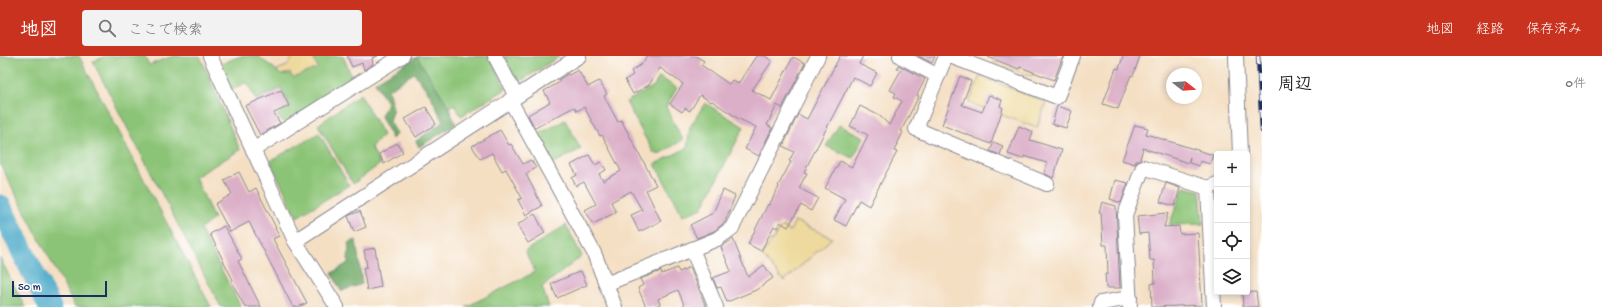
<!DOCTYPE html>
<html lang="ja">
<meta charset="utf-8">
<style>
:root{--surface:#fff;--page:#f2f2f2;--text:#222;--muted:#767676;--line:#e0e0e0;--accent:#c8321e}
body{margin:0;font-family:"Gochi Hand","Klee One",sans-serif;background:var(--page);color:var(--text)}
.controls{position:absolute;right:12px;bottom:12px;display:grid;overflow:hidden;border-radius:4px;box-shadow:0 2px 6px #0003}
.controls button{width:36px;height:36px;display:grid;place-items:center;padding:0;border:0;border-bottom:1px solid var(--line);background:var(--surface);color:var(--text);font:20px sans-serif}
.compass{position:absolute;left:1166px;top:12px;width:36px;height:36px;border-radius:50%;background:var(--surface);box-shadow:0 2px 6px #0003;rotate:107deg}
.scale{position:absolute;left:12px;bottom:10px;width:95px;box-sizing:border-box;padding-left:4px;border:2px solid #1b2f5e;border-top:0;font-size:11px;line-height:14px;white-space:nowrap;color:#1b2f5e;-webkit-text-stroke:3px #fff;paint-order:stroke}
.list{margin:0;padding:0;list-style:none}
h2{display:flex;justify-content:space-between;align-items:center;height:52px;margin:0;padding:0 16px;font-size:17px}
h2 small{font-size:13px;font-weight:400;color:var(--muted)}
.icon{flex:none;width:22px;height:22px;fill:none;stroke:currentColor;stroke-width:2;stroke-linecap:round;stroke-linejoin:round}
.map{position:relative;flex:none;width:1262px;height:251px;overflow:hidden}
header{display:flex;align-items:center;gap:24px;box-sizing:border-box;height:56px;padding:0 20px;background:var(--accent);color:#fff}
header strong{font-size:19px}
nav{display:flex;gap:22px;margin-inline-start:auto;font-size:14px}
.search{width:280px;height:36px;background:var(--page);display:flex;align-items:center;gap:10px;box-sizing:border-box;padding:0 14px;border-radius:4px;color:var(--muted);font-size:15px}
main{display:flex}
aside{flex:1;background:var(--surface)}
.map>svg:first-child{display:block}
</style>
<header>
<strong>地図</strong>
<div class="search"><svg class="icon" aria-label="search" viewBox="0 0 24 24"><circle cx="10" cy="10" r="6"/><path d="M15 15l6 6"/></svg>ここで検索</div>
<nav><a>地図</a><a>経路</a><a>保存済み</a></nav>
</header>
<main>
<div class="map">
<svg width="1262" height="251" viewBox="0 0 1262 251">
<rect width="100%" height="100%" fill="#fff"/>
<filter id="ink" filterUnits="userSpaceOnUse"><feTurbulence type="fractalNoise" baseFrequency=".025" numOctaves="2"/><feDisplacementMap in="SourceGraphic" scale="8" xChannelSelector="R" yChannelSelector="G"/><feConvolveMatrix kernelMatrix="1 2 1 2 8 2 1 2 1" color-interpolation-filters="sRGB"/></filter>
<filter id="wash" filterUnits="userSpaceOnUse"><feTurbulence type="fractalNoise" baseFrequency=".012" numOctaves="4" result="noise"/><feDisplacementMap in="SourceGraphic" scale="16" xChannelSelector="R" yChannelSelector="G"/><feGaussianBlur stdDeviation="0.9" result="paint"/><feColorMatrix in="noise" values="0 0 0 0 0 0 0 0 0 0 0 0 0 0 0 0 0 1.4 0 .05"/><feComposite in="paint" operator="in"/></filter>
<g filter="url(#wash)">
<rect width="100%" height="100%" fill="#f4dfc3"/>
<!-- green -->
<g fill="#8cc477" stroke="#547a6a">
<polygon points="0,0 79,0 211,251 75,251 0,108"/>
<polygon points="105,0 145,0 149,9 173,0 200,0 240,94 195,121 214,163 200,173 241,251 221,251 93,6"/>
<path d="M240 0H258C265 7 275 11 280 19L318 12 312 0H343L353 24 285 68 277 59 290 50 281 32 256 44 247 26 232 34 219 9Z"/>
<polygon points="419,0 489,0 506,33 461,60 454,48 449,51 417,1"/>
<polygon points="504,0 560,0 518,27"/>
<polygon points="659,21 677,32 666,51 683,84 659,98 653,96 626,46 654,30"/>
<polygon points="360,38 383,79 371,91 380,108 353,128 318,69"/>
<polygon points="705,47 744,71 702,152 683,160 655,108 687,92 690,71"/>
<polygon points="565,64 581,93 552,108 537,79"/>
<polygon points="839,69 864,81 853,102 826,90"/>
<polygon points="319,77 349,129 297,161 270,105"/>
<polygon points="1184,131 1200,135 1203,168 1169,169"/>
<polygon points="566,169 582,200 542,231 549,251 466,251 535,216 525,195"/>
<polygon points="0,202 25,251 0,251"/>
</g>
<!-- forest -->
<g fill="#71aa68" stroke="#466c63">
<polygon points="417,1 449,51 450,55 456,68 419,91 416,85 443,66 431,40 414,17 388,34 393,52 389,65 397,77 392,83 381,60 387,47 375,26"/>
<polygon points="356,184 362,228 341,235 332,217 348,207 349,187"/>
</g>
<!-- sand -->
<g fill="#eeda9e" stroke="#84847e">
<polygon points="294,0 312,0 318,12 293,22 290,17 280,19 277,14 287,10"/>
<polygon points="996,0 1039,0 1032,20 993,7"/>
<polygon points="980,20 1046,46 1037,72 969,47"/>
<polygon points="795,165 832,182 784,225 762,199 782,170 790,175"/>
</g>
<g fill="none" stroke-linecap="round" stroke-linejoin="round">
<!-- river -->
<polyline stroke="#46a7c6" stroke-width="23" points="0,150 50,251"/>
</g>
<g id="blocks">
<!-- building -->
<g fill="#dbafc8">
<polygon points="347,0 378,0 372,2 373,8 364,14 362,7 352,11"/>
<polygon points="647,0 696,0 704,5 701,9 729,28 732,24 738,28 756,0 765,0 772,5 752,34 771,44 793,1 805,7 782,52 777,49 767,69 772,72 759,100 745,93 756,71 739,63 712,45 711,46 700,39 690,55 685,52 682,56 670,48 683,28 660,12 649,29 633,38 625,24 633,19 631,15 642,8"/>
<polygon points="840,0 863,0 859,8 877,17 870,30 853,21 804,116 807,117 799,132 818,142 811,155 801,149 788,171 780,166 777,172 774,170 761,195 748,188 768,148 769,149 779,131 778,130 791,106 789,105 794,96 783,90 798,58 807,63"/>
<polygon points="918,0 935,0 932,7"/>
<polygon points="988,0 1063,0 1054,24 1020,11 1019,13 988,1"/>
<polygon points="1123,0 1140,0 1133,20 1131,19 1118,53 1103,48 1116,12 1119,13"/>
<polygon points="898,9 925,23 917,39 919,40 901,75 903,76 894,95 897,96 869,150 859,144 846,170 834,164 845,143 825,132 840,105 852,111 868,79 850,70 860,50 880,60 889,69 902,45 894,41 896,37 890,34 901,14 897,12"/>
<polygon points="578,14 588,31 599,25 607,38 604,40 618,66 621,64 656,129 646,134 661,165 639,176 631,159 642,154 631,135 611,146 616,156 593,168 585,154 596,148 584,126 576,130 572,122 577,119 571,109 589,99 595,109 601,106 606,114 599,118 603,125 621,115 602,79 600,80 584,51 577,55 574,51 535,72 528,59 550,46 544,35 560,26 558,24 568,18 569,19"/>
<polygon points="960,20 971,25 962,49 982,56 989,39 1002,44 1000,50 1003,52 991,88 942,69"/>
<polygon points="281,34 289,50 274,57 280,67 260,79 245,50"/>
<polygon points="1057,50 1072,55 1066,72 1052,68"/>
<polygon points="426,51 436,68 416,81 405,63"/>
<polygon points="1135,69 1148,72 1146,78 1213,99 1210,108 1200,105 1199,110 1189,107 1190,101 1188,107 1143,92 1140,103 1136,105 1135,108 1122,104"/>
<polygon points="1019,70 1033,76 1030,84 1062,94 1053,122 1044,117 1047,107 1024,100 1023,103 1008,98"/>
<polygon points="500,74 509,89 511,88 523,108 531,104 536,112 526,118 542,150 526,159 518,144 522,142 506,113 502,115 492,97 480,103 472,90"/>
<polygon points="994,86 1003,90 1000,99 990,95"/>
<polygon points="397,87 403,96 384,108 379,98"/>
<polygon points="239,116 249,136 256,132 276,172 275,172 279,180 273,183 307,247 298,251 293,251 249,166 230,176 215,148 232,138 224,124"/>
<polygon points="1115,124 1128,127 1121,147 1110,143"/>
<polygon points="1166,127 1180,132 1175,150 1160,146"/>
<polygon points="723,134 735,140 725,166 714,175 697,182 690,169 713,157"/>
<polygon points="1102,146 1116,150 1120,232 1106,232 1105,218 1108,218 1107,189 1103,189 1101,157 1099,157"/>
<polygon points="360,155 366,171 354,176 348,160"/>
<polygon points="1168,157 1164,171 1179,170 1180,178 1198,177 1202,249 1152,251 1151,228 1155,227 1154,204 1150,204 1148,177 1139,178 1137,160"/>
<polygon points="535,158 545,177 528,187 517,169"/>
<polygon points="224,170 242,203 238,205 261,251 245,251 231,225 233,224 210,178"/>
<polygon points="733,183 748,221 764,209 773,222 756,234 727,246 721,231 717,232 713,222 731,215 721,191"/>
<polygon points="375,192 381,231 367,234 363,212 367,211 364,194"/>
<polygon points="690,211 706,251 685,251 678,234 658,243 660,248 654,251 646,251 638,232 643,229 640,223 661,215 662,218 677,212 679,216"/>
<polygon points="581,215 587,229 557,242 551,228"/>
<polygon points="1255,236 1256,236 1258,251 1243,251 1242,237"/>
</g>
</g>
</g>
<g filter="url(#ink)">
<use href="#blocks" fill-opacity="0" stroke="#888790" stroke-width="1"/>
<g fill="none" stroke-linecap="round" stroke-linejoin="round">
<defs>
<g id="street">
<polyline points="210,0 295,185 337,251"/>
<polyline points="495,0 516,40"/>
<polyline points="900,0 938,20"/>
<polyline points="946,0 916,73 1047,128"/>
<polyline points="950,0 1057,41 1073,0"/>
<polyline points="1236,0 1240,98"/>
<polyline points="510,44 594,197 615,251"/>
<polyline points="253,94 402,0"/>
<polyline points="1208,132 1214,251"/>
<polyline points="295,185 579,0"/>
<polyline points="692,193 716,251"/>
<polyline points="606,228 717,183 732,172 818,0"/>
<polyline points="1100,251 1101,247 1130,242"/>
<polyline points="1130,251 1125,159 1143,111 1208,132 1217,128"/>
</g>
</defs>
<!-- street casing -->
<use href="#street" stroke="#888790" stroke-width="16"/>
<!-- street -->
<use href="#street" stroke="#fff" stroke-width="14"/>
<defs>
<polyline id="rail" points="1258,0 1262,75"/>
</defs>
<!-- rail casing -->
<use href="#rail" stroke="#1b2f5e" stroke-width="4.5"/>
<!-- rail -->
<use href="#rail" stroke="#fff" stroke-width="3" stroke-dasharray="9" stroke-linecap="butt"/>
</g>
</g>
</svg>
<div class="controls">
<button>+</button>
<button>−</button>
<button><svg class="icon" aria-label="locate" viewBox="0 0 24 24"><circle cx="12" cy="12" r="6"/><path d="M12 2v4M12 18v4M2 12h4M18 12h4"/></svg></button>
<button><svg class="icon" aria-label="layers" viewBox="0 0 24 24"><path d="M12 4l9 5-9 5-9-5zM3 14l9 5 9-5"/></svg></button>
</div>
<svg class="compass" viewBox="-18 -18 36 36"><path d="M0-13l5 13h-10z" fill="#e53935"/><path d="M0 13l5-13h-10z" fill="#767676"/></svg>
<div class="scale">50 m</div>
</div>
<aside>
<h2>周辺<small>0件</small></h2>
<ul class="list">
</ul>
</aside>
</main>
